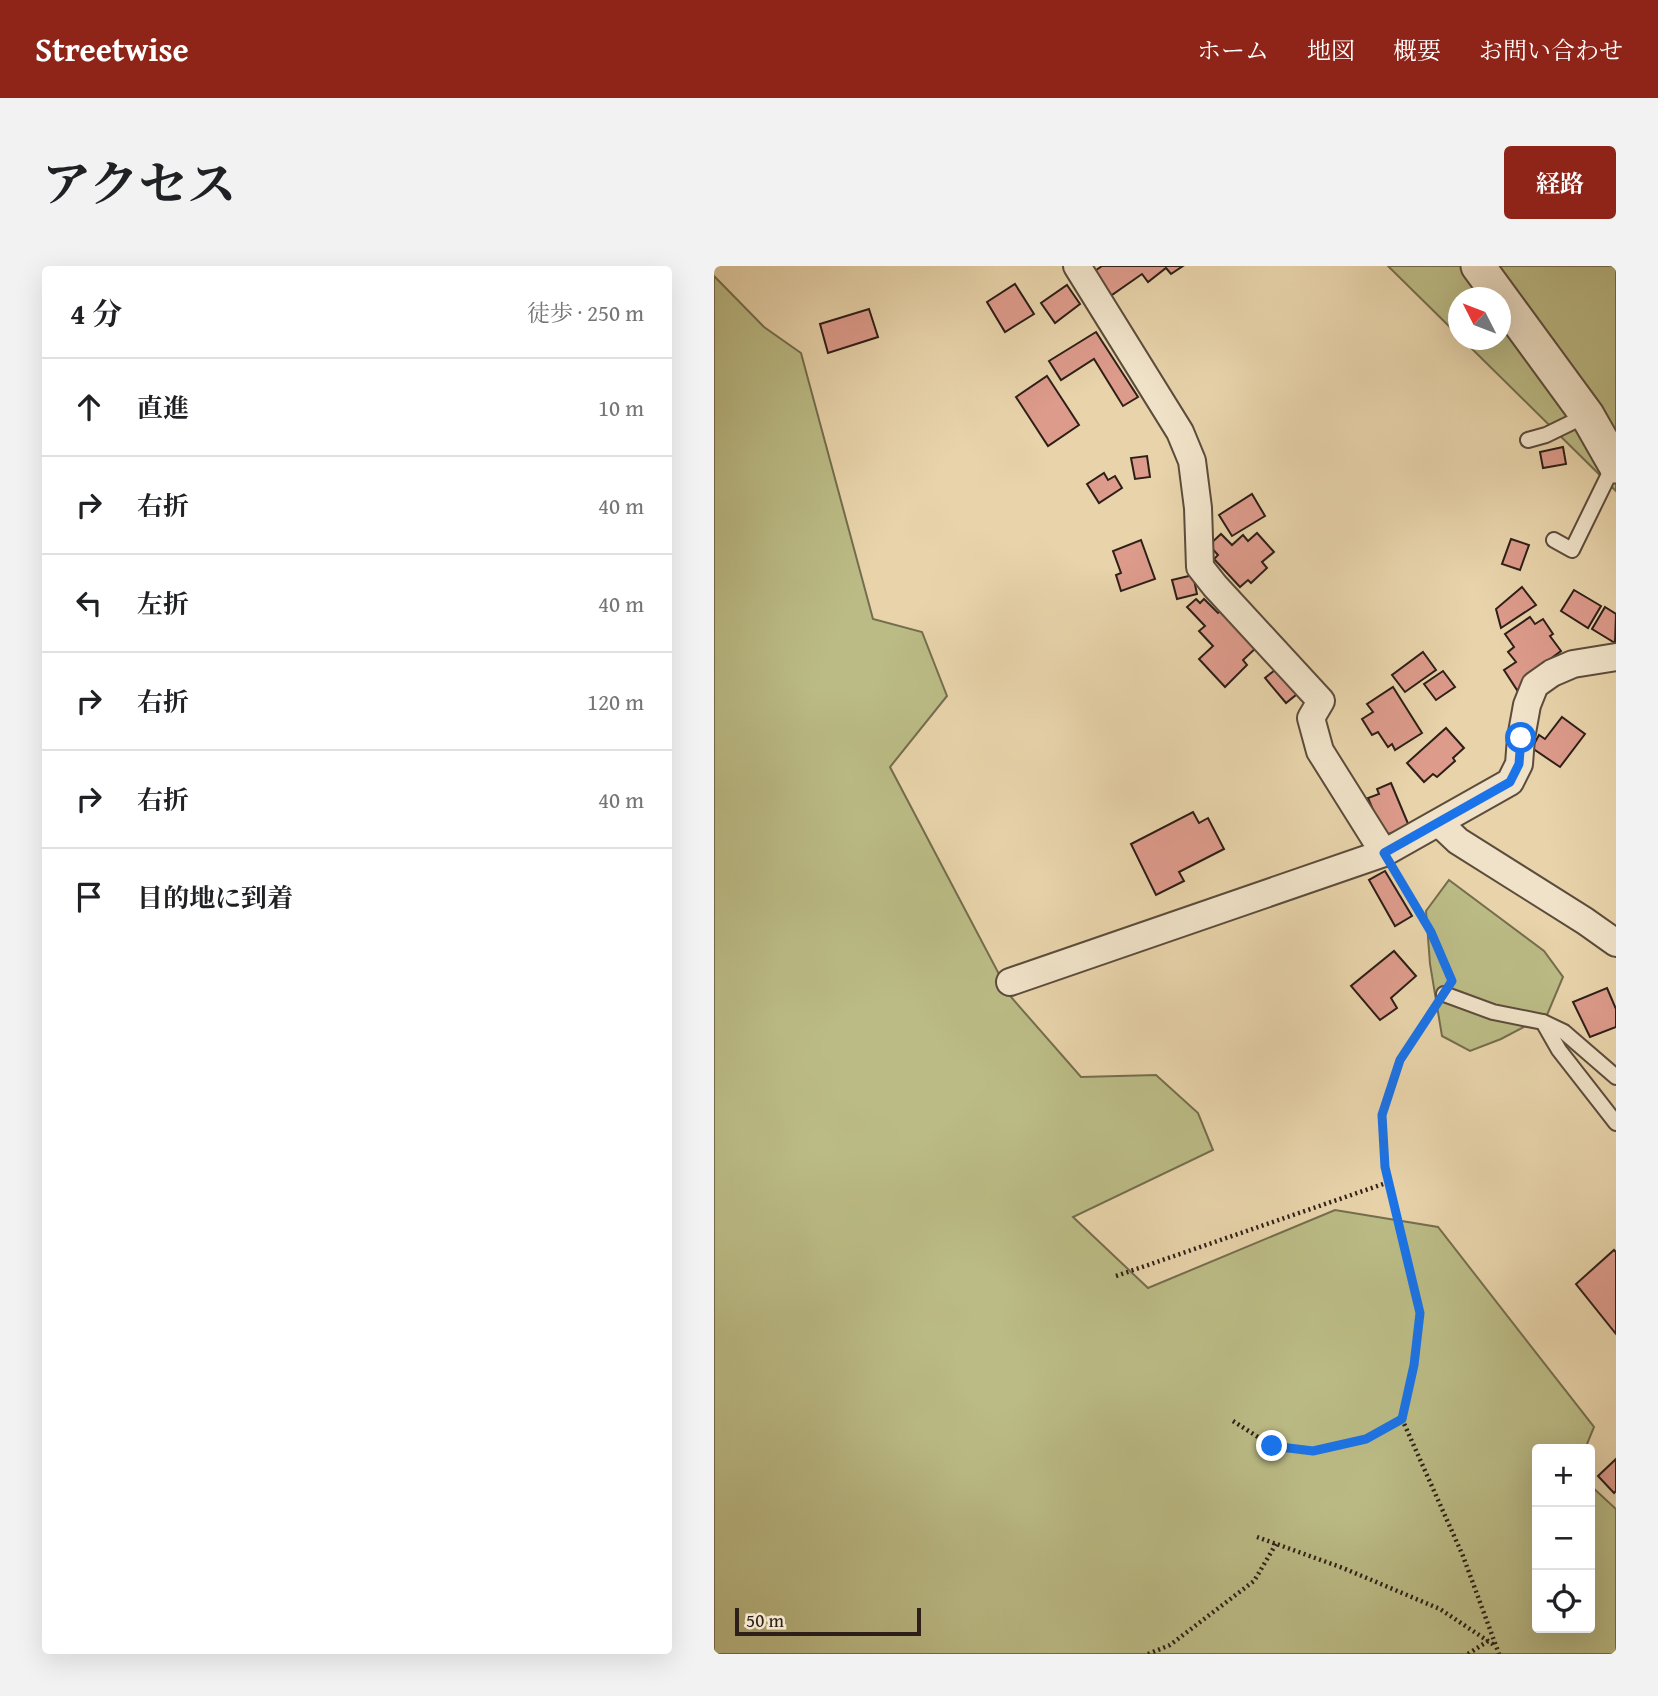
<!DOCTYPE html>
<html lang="ja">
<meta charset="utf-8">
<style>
:root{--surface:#fff;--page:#f2f2f2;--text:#202124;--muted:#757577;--line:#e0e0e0;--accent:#8f2418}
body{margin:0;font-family:"Gentium Book Plus","Noto Serif JP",serif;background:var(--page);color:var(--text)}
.controls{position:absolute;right:21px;bottom:21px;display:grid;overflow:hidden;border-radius:7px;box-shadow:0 7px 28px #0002}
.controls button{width:63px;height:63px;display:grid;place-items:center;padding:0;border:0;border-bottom:2px solid var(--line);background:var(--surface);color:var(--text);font:35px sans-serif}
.compass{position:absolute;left:734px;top:21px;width:63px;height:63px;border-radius:50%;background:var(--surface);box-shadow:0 7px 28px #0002;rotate:312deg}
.scale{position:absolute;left:21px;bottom:18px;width:186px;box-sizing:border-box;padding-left:7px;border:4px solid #2e1f18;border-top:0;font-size:19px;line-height:24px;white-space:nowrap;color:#2e1f18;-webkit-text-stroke:5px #f0e2c8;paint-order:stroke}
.stop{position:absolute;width:21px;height:21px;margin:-16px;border:5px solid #1a73e8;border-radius:50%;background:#fff}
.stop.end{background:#1a73e8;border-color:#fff;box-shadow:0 2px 7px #0008}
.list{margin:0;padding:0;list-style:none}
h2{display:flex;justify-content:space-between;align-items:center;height:91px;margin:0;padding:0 28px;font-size:30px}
h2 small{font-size:23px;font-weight:400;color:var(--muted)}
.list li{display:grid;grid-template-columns:46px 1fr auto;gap:21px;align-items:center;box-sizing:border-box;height:98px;padding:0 28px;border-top:2px solid var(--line)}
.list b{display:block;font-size:26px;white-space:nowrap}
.list em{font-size:23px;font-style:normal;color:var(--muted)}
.icon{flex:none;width:38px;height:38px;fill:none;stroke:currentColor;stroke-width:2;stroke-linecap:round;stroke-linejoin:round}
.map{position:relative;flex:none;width:902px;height:1388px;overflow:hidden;border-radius:7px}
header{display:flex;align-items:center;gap:42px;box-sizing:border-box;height:98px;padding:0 35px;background:var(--accent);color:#fff}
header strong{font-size:33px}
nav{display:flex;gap:38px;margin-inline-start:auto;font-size:24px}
.intro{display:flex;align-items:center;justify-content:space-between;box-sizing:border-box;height:168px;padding:0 42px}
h1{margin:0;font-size:49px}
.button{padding:18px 32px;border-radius:7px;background:var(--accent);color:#fff;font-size:24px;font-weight:700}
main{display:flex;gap:42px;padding:0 42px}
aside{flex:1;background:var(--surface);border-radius:7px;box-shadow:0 7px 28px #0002}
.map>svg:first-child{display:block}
</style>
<header>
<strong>Streetwise</strong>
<nav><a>ホーム</a><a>地図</a><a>概要</a><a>お問い合わせ</a></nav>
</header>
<div class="intro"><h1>アクセス</h1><a class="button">経路</a></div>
<main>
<aside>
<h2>4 分<small>徒歩 · 250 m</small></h2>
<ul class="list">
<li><svg class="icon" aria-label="ahead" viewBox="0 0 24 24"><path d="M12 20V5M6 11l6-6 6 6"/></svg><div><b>直進</b></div><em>10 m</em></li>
<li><svg class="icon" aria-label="right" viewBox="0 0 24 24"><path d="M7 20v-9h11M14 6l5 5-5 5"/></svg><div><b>右折</b></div><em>40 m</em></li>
<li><svg class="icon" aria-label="left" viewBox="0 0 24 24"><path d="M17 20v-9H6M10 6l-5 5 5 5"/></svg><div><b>左折</b></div><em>40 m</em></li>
<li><svg class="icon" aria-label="right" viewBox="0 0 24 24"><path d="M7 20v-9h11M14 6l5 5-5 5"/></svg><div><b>右折</b></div><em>120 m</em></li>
<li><svg class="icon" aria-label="right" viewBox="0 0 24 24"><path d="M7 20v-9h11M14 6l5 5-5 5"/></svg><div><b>右折</b></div><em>40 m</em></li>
<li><svg class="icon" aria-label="arrive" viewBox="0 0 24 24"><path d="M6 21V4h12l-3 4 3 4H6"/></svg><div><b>目的地に到着</b></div></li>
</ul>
</aside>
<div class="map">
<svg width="902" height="1388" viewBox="0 0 902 1388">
<rect width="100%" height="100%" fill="#e8d3aa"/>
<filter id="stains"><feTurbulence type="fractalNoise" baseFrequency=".00286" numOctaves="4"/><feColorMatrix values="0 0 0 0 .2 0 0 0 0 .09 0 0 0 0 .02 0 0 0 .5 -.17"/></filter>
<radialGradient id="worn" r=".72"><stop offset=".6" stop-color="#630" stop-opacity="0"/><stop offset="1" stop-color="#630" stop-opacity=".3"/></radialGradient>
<!-- green -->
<g fill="#bbbb85" stroke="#746d4e" stroke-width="2">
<polygon points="674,0 902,0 902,225 749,74 786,74 786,32 744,32 744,69"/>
<polygon points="0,10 50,61 87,87 159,353 208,366 233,430 176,501 297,731 367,811 442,809 484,847 499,884 359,951 434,1022 621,944 724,961 880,1161 871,1183 823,1183 823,1362 876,1362 876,1219 902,1243 902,1388 0,1388"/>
<polygon points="735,614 830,685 849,711 833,749 787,773 756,785 728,770 716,698 712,645"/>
</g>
<!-- building -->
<g fill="#dd9b8b" stroke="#2e1f18" stroke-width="2">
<polygon points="388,0 469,0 457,8 452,2 434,16 428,8 395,31 378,7"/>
<polygon points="301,18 320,48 291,66 273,36"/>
<polygon points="353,19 366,38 341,57 327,37"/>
<polygon points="155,43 164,71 114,87 106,58"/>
<polygon points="382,66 424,131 409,140 380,93 347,114 335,95"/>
<polygon points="333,110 365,159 334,180 302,131"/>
<polygon points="849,181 852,198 829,202 826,186"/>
<polygon points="433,190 436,211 421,213 417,192"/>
<polygon points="390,207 394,214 401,210 408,222 385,237 373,218"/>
<polygon points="538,228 551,250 518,270 505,249"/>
<polygon points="543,267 560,286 548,296 553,302 537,317 534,314 526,321 500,293 504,289 495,279 507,268 518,279 529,269 534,275"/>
<polygon points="797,273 815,279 806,304 788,298"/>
<polygon points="427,274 441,313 407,325 402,309 407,307 399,285"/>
<polygon points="479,309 483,328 463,333 458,314"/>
<polygon points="808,321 822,339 787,362 782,343"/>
<polygon points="860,324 887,340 874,362 847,345"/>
<polygon points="482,333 486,337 490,333 504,347 509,343 544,380 529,394 533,399 511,421 485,393 499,380 485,365 491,360 473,341"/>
<polygon points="891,341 902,348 901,377 878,363"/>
<polygon points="816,351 821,358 829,353 839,368 836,370 847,385 820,405 823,409 803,424 790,404 802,396 794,386 800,381 791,368"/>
<polygon points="709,386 722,404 691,426 678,409"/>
<polygon points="567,399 588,424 572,437 551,412"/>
<polygon points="729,405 741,421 722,434 710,418"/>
<polygon points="679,421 708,467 681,484 678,478 674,481 664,466 658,469 648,453 659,446 653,438"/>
<polygon points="848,451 871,468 846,501 818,482 825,469 831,473"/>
<polygon points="732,462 750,482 739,492 741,495 723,511 719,508 710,516 693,497"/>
<polygon points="677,517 695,560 670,570 654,532 665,528 663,523"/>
<polygon points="479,546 485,557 494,552 510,583 465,606 470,615 442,629 417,578"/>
<polygon points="671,605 698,650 681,660 655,614"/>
<polygon points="680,685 702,710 677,732 683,742 666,754 637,720"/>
<polygon points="893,722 902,743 902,761 876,771 859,736"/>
<polygon points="900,984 902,986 902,1068 862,1018"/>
<polygon points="902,1193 902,1225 900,1227 884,1210"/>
</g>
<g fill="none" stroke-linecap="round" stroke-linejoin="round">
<defs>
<g id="service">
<polyline points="814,174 832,169 873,149"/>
<polyline points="840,274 858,284 901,196"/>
<polyline points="730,728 779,746 829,756 845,784 902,857"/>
<polyline points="829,756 850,766 902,811"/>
</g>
<g id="minor">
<polyline points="725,557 744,575 871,655 902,677"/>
<polyline points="670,587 796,516 805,498 807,472 813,439 821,419 838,407 859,398 902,391"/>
<polyline points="296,716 670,587 606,485 597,452 607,435 501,320 486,301 484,242 478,195 466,166 363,0"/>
</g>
<polyline id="tertiary" points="764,0 873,149 902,200"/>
</defs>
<!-- service casing -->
<use href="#service" stroke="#5c4c3c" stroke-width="18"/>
<!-- minor casing -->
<use href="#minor" stroke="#5c4c3c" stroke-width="30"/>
<!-- tertiary casing -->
<use href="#tertiary" stroke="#5c4c3c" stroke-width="37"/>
<!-- path -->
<g stroke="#2e1f18" stroke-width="4.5" stroke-dasharray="2 3.5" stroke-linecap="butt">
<polyline points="681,606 717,666 738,712"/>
<polyline points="720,743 686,794 668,849 671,901 706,1047 700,1099 688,1153 749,1290 785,1388"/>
<polyline points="402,1010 675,916"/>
<polyline points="519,1155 558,1180 599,1185 652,1173 688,1153"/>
<polyline points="543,1271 629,1302 726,1343 780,1379"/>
<polyline points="434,1388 456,1379 540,1315 562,1278"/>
<polyline points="754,1388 774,1375"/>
</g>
<!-- service -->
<use href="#service" stroke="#f0e2c8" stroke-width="14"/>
<!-- minor -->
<use href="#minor" stroke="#f0e2c8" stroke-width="26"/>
<!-- tertiary -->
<use href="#tertiary" stroke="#f0e2c8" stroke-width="33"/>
</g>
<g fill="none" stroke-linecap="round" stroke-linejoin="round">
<!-- route -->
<polyline stroke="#1a73e8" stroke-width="9" points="558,1180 599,1185 652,1173 688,1153 700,1099 706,1047 671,901 668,849 686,794 738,715 717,666 670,587 796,516 805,498 807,472"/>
</g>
<rect width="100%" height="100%" filter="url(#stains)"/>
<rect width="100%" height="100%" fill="url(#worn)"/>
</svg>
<div class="controls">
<button>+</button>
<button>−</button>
<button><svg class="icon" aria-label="locate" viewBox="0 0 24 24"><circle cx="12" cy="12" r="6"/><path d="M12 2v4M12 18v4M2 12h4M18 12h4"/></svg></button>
</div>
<svg class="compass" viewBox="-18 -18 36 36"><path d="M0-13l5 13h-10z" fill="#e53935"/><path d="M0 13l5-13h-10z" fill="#757577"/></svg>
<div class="scale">50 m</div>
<div class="stop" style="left:807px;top:472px"></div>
<div class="stop end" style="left:558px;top:1180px"></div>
</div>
</main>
